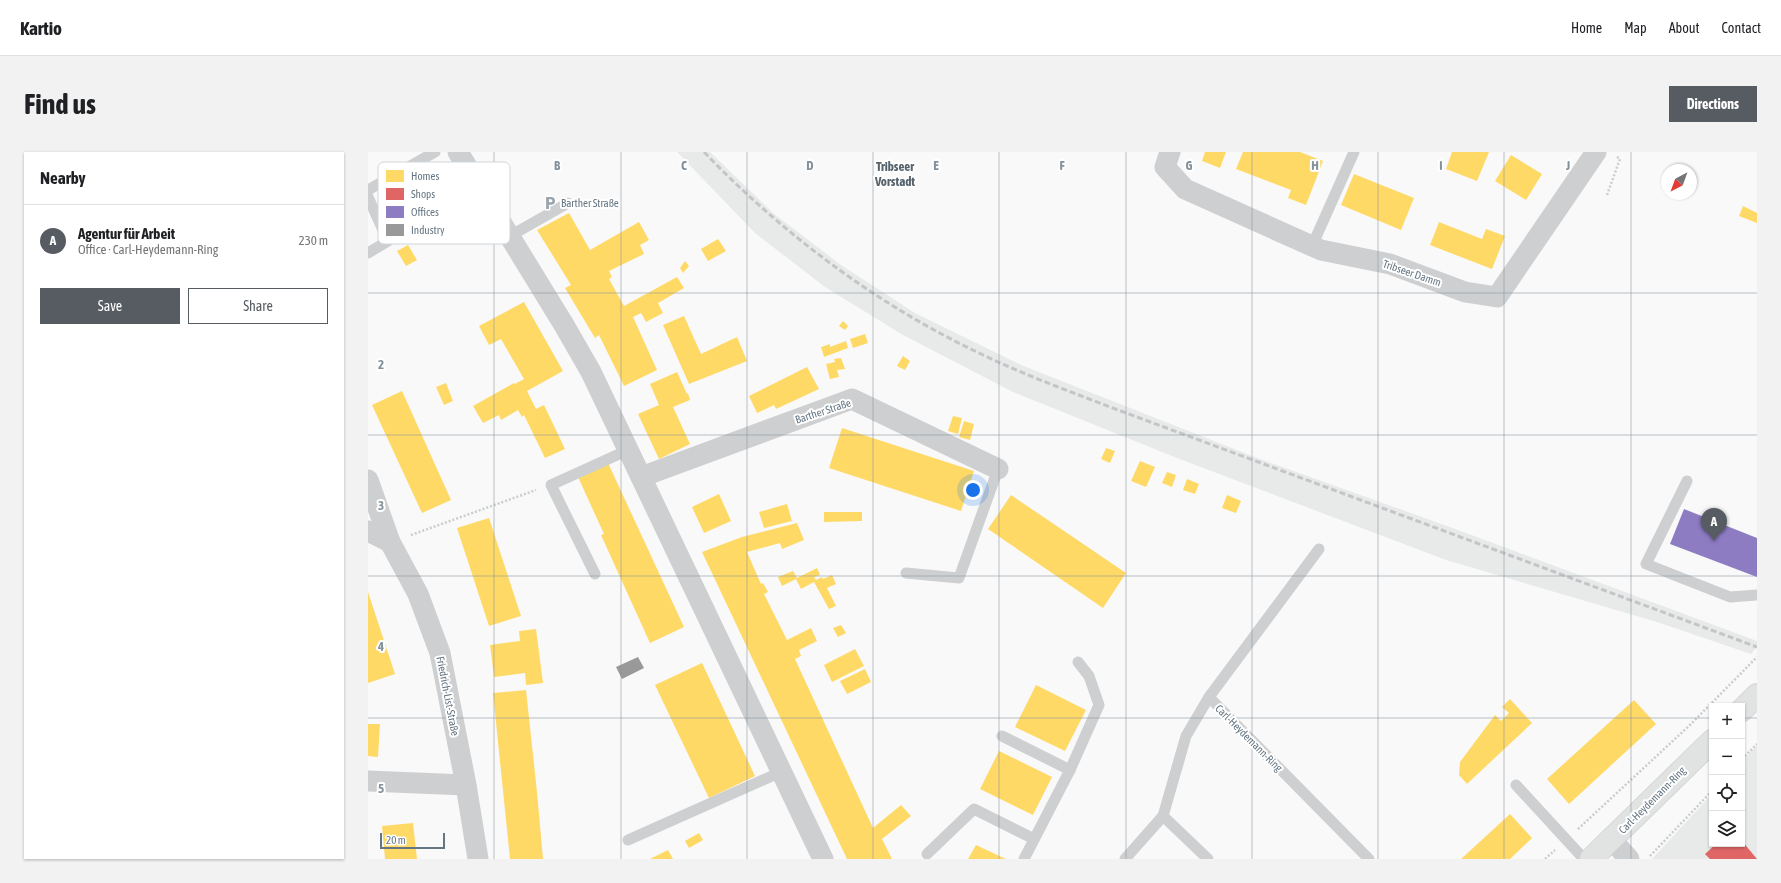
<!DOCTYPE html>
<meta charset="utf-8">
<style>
:root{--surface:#fff;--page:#f2f2f2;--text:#202124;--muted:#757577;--line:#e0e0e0;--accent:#565c61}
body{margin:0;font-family:"Asap Condensed",sans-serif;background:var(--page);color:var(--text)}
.controls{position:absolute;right:12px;bottom:12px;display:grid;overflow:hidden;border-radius:0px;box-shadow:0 1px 3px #0004}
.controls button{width:36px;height:36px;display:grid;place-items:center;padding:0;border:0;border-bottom:1px solid var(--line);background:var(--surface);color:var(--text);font:20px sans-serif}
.compass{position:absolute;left:1293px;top:12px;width:36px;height:36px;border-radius:50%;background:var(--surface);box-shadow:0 1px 3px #0004;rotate:221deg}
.scale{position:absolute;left:12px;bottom:10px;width:65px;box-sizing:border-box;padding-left:4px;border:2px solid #657683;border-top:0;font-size:11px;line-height:14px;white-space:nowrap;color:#657683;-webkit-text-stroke:3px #fff;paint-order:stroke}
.you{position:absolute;left:605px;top:338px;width:14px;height:14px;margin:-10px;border:3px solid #fff;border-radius:50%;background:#1a73e8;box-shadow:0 0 0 6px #1a73e833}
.badge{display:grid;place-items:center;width:26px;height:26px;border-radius:50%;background:var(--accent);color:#fff;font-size:13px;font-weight:700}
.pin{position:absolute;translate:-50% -33px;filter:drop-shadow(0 1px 2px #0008)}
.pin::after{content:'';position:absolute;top:21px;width:14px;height:12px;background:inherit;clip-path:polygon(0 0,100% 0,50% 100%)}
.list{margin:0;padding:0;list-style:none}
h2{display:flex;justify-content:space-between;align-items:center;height:52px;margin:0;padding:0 16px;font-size:17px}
h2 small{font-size:13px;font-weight:400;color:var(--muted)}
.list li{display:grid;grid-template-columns:26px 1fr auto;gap:12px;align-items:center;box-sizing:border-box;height:72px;padding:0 16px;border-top:1px solid var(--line)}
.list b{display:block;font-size:15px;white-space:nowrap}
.list p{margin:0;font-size:13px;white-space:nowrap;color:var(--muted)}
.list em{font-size:13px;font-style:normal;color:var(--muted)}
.actions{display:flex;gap:8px;padding:12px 16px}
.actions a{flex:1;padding:9px 0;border:1px solid var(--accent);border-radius:0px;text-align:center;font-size:14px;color:var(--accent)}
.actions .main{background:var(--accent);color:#fff}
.icon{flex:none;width:22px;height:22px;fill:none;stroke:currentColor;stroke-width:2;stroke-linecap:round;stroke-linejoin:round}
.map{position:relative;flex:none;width:1389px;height:707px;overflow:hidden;border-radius:0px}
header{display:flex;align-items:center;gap:24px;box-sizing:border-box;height:56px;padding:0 20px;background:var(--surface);border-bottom:1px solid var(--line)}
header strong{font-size:19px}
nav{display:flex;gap:22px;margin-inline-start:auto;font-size:14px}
.intro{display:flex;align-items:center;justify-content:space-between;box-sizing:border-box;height:96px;padding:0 24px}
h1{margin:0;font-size:28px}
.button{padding:10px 18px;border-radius:0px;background:var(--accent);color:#fff;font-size:14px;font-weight:700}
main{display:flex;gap:24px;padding:0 24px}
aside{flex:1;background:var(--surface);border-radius:0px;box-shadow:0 1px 3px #0004}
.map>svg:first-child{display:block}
</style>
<header>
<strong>Kartio</strong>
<nav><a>Home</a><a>Map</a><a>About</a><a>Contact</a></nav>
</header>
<div class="intro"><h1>Find us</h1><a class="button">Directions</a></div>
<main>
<aside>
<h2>Nearby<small></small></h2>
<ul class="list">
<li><span class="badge">A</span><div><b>Agentur für Arbeit</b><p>Office · Carl-Heydemann-Ring</p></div><em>230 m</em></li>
</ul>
<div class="actions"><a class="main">Save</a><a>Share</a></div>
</aside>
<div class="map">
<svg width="1389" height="707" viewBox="0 0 1389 707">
<rect width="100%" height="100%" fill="#f9f9f9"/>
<!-- built -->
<g fill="#e8e9e9">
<polygon points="309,0 342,0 405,61 473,113 547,161 653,213 884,304 1090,378 1389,489 1389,495 1383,502 1289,470 1078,408 809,306 645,240 535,183 457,135 387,81"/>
<polygon points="1389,593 1389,707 1284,707 1344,642 1344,692 1374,692 1374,610"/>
</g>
<!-- homes -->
<g fill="#ffd966">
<polygon points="837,0 858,0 852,16 834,9"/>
<polygon points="875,0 932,0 955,9 938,53 920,46 923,38 868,17"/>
<polygon points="1084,0 1121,0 1109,29 1078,17"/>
<polygon points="1143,3 1174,22 1158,48 1127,29"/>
<polygon points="986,22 1046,46 1033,78 973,53"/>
<polygon points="1375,54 1389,61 1389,71 1371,64"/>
<polygon points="201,61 222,98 271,70 281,88 272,93 276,102 241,119 244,125 241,127 256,154 309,125 316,136 290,151 295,161 278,170 273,161 265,165 289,218 256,234 231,183 227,186 197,136 203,133 169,78"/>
<polygon points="1071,70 1114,87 1118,77 1137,84 1124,117 1062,93"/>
<polygon points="350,87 358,99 340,109 333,97"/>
<polygon points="40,93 49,108 38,114 29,99"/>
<polygon points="317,109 321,114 315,121 312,116"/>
<polygon points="156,150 195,219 159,239 168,257 176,253 197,297 177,306 156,263 154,265 150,258 133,268 131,263 115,271 105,254 146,231 147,232 156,227 133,187 121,193 111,174"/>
<polygon points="316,164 333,202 369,185 379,209 321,232 295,173"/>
<polygon points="475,169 480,174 477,178 471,174"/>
<polygon points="497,182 500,191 485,196 482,187"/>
<polygon points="478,189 480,196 456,205 453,195 462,192 462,195"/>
<polygon points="535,204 542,209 537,218 529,214"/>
<polygon points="473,206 477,217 469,218 471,225 462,227 458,212 467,210 466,207"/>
<polygon points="439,215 451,237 408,257 406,253 389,261 381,244"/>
<polygon points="309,220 319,242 320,241 322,248 305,255 322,292 291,307 270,262 291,253 282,232"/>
<polygon points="78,231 85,249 76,253 68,235"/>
<polygon points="34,239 83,348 54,361 4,253"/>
<polygon points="585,264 594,266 590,282 580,279"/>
<polygon points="596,269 606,272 602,288 591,285"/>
<polygon points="474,276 606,319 593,359 461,316"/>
<polygon points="738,296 747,299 742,311 733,307"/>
<polygon points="772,309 787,315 778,335 763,329"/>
<polygon points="240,311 316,475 282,491 233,383 236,382 210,325"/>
<polygon points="799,320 808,323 804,335 794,331"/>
<polygon points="819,327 831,332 827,342 815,338"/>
<polygon points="351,342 363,369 336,381 324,355"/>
<polygon points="643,343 758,421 735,456 620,377"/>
<polygon points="859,343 873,349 868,361 854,356"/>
<polygon points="419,352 424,369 396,376 391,360"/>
<polygon points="456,360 494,360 494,369 456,370"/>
<polygon points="121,366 153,464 121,474 89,376"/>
<polygon points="429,371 436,388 414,397 412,391 379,400 393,432 395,431 400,440 396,442 419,488 443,476 449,489 431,498 433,504 427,507 505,676 533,653 543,664 514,687 524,707 479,707 334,400 374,385"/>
<polygon points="449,416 452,423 446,425 448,428 454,425 455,427 464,423 468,432 459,436 468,454 461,457 446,430 433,437 428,427 414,434 410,425 425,419 429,426"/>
<polygon points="0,440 27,522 0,531"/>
<polygon points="473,473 478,481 470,485 465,476"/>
<polygon points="168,477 175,531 158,533 157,521 126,525 122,493 152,489 151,479"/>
<polygon points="487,497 496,514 464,530 456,513"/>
<polygon points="334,511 387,624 341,646 287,533"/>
<polygon points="497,517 503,530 479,542 472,529"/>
<polygon points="668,533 718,558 697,599 647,575"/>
<polygon points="158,538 169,640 175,707 142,707 125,541"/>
<polygon points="1142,547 1164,571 1099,632 1091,623 1092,610 1127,563 1133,569 1141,561 1134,555"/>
<polygon points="1266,548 1288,572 1201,652 1179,627"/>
<polygon points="0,572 12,572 10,605 0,604"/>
<polygon points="631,599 684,625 665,663 612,637"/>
<polygon points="1142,662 1164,686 1142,707 1093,707"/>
<polygon points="45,671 49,707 17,707 14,674"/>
<polygon points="331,681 335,688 321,696 317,689"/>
<polygon points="608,693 638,707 600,707"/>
<polygon points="300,698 305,707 282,707"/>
</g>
<!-- shops -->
<polygon fill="#e06666" points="1374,689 1389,707 1342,707 1337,702 1348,692 1374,692"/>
<!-- offices -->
<polygon fill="#8e7cc3" points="1316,357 1389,386 1389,425 1302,392"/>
<!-- industry -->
<polygon fill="#999" points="270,505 276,516 254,527 248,515"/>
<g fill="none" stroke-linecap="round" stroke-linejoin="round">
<defs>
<g id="secondary">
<polyline points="1374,558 1389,543"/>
<polyline points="1223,707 1344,589"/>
</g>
</defs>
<!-- secondary casing -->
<use href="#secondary" stroke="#d5d6d7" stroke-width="24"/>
<!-- path -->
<g stroke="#cbcccd" stroke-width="2.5" stroke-dasharray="2 2" stroke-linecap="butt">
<polyline points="1239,43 1252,7 1248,4"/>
<polyline points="43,383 168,338"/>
<polyline points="1374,607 1389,592"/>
<polyline points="1210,677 1322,573 1389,505"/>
<polyline points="1282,704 1344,639"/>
<polyline points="1177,707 1187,698"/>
</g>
<!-- service -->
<g stroke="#cecfd0" stroke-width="11">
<polyline points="0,38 67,0"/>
<polyline points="0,45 20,89 0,101"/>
<polyline points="142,84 200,51"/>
<polyline points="944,94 986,0"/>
<polyline points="1319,329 1278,412 1362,445 1389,443"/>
<polyline points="538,421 591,426 630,317"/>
<polyline points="227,422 183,333 260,298"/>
<polyline points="841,545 951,397"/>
<polyline points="634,584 702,618"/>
<polyline points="1148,633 1216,707"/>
<polyline points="795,664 840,707"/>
<polyline points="260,688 413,620"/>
<polyline points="559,702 606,657 666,687"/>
<polyline points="656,707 702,618 731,553 721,524 710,510"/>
<polyline points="757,707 795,664 818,584 841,545 1001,707"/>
</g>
<!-- minor -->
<g stroke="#cecfd0" stroke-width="21">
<polyline points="90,0 196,173 223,220 455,707"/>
<polyline points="802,0 797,15 817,37 944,94 953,98 1022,112 1097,140 1129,145 1228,0"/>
<polyline points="273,325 484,247 630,317"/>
<polyline points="0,328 22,390"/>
<polyline points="0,379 22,390 50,442 72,501 98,633 110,707"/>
<polyline points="0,629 98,633"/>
<polyline points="1244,688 1261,707"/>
</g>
<!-- secondary -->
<use href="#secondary" stroke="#e1e2e2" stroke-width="22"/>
<!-- rail -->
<path stroke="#c3c5c6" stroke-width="3" stroke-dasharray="6 3" stroke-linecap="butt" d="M336 0C415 82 508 152 611 201 654 222 698 238 742 255L1389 495"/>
</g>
<!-- grid -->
<path fill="none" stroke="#84929c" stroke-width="1" stroke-opacity="0.55" d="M126 0V707M253 0V707M379 0V707M505 0V707M631 0V707M758 0V707M884 0V707M1010 0V707M1136 0V707M1263 0V707M0 141H1389M0 283H1389M0 424H1389M0 566H1344M1374 566H1389"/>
<!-- icons -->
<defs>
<symbol id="parking-bare" viewBox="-9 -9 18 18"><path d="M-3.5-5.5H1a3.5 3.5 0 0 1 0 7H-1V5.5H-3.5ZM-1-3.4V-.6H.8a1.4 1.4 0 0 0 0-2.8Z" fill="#99a4ac" stroke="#fff" stroke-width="2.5" paint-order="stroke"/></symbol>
</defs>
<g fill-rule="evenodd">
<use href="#parking-bare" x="172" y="41" width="20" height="20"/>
</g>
<g text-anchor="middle" stroke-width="4" stroke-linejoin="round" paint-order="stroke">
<!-- poi labels -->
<g font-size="11" fill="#657683" stroke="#fff" text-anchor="start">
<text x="193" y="55">Barther Straße</text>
</g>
<!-- street labels -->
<g font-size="11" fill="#657683" stroke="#fff">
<text transform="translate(1044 121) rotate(19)" y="4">Tribseer Damm</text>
<text transform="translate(455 259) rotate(-18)" y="4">Barther Straße</text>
<text transform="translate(80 544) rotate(79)" y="4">Friedrich-List-Straße</text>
<text transform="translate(881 586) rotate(45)" y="4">Carl-Heydemann-Ring</text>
<text transform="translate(1284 648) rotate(-45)" y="4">Carl-Heydemann-Ring</text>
</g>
<!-- quarter labels -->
<g font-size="13" font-weight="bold" fill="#57646e" stroke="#fff">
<text x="527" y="19">Tribseer<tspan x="527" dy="15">Vorstadt</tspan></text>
</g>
</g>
<!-- legend -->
<rect x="10" y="10" width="132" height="82" rx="6" fill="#fff" stroke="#d1d6da" stroke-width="1"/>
<rect x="18" y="18" width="18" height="12" fill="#ffd966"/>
<rect x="18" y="36" width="18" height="12" fill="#e06666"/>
<rect x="18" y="54" width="18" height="12" fill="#8e7cc3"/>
<rect x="18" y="72" width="18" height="12" fill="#999"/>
<g font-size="11" fill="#657683">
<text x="43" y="28">Homes</text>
<text x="43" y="46">Shops</text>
<text x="43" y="64">Offices</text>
<text x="43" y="82">Industry</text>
</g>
<g font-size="13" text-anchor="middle" font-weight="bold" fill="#84929c" stroke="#fff" stroke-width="4" stroke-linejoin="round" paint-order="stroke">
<text x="189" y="18">B</text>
<text x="316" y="18">C</text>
<text x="442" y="18">D</text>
<text x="568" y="18">E</text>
<text x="694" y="18">F</text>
<text x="821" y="18">G</text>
<text x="947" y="18">H</text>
<text x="1073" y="18">I</text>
<text x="1200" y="18">J</text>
<text x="13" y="217">2</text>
<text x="13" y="358">3</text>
<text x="13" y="499">4</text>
<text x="13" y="641">5</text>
</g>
</svg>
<div class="controls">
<button>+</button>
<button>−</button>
<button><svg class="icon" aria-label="locate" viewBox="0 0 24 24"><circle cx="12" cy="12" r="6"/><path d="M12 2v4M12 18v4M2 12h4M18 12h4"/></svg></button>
<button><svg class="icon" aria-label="layers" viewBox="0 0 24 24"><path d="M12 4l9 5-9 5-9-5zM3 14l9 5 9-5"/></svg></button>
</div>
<svg class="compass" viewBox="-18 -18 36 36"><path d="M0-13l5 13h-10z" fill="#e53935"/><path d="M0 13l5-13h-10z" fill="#757577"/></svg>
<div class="scale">20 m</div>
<div class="you"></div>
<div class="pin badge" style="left:1346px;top:389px">A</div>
</div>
</main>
